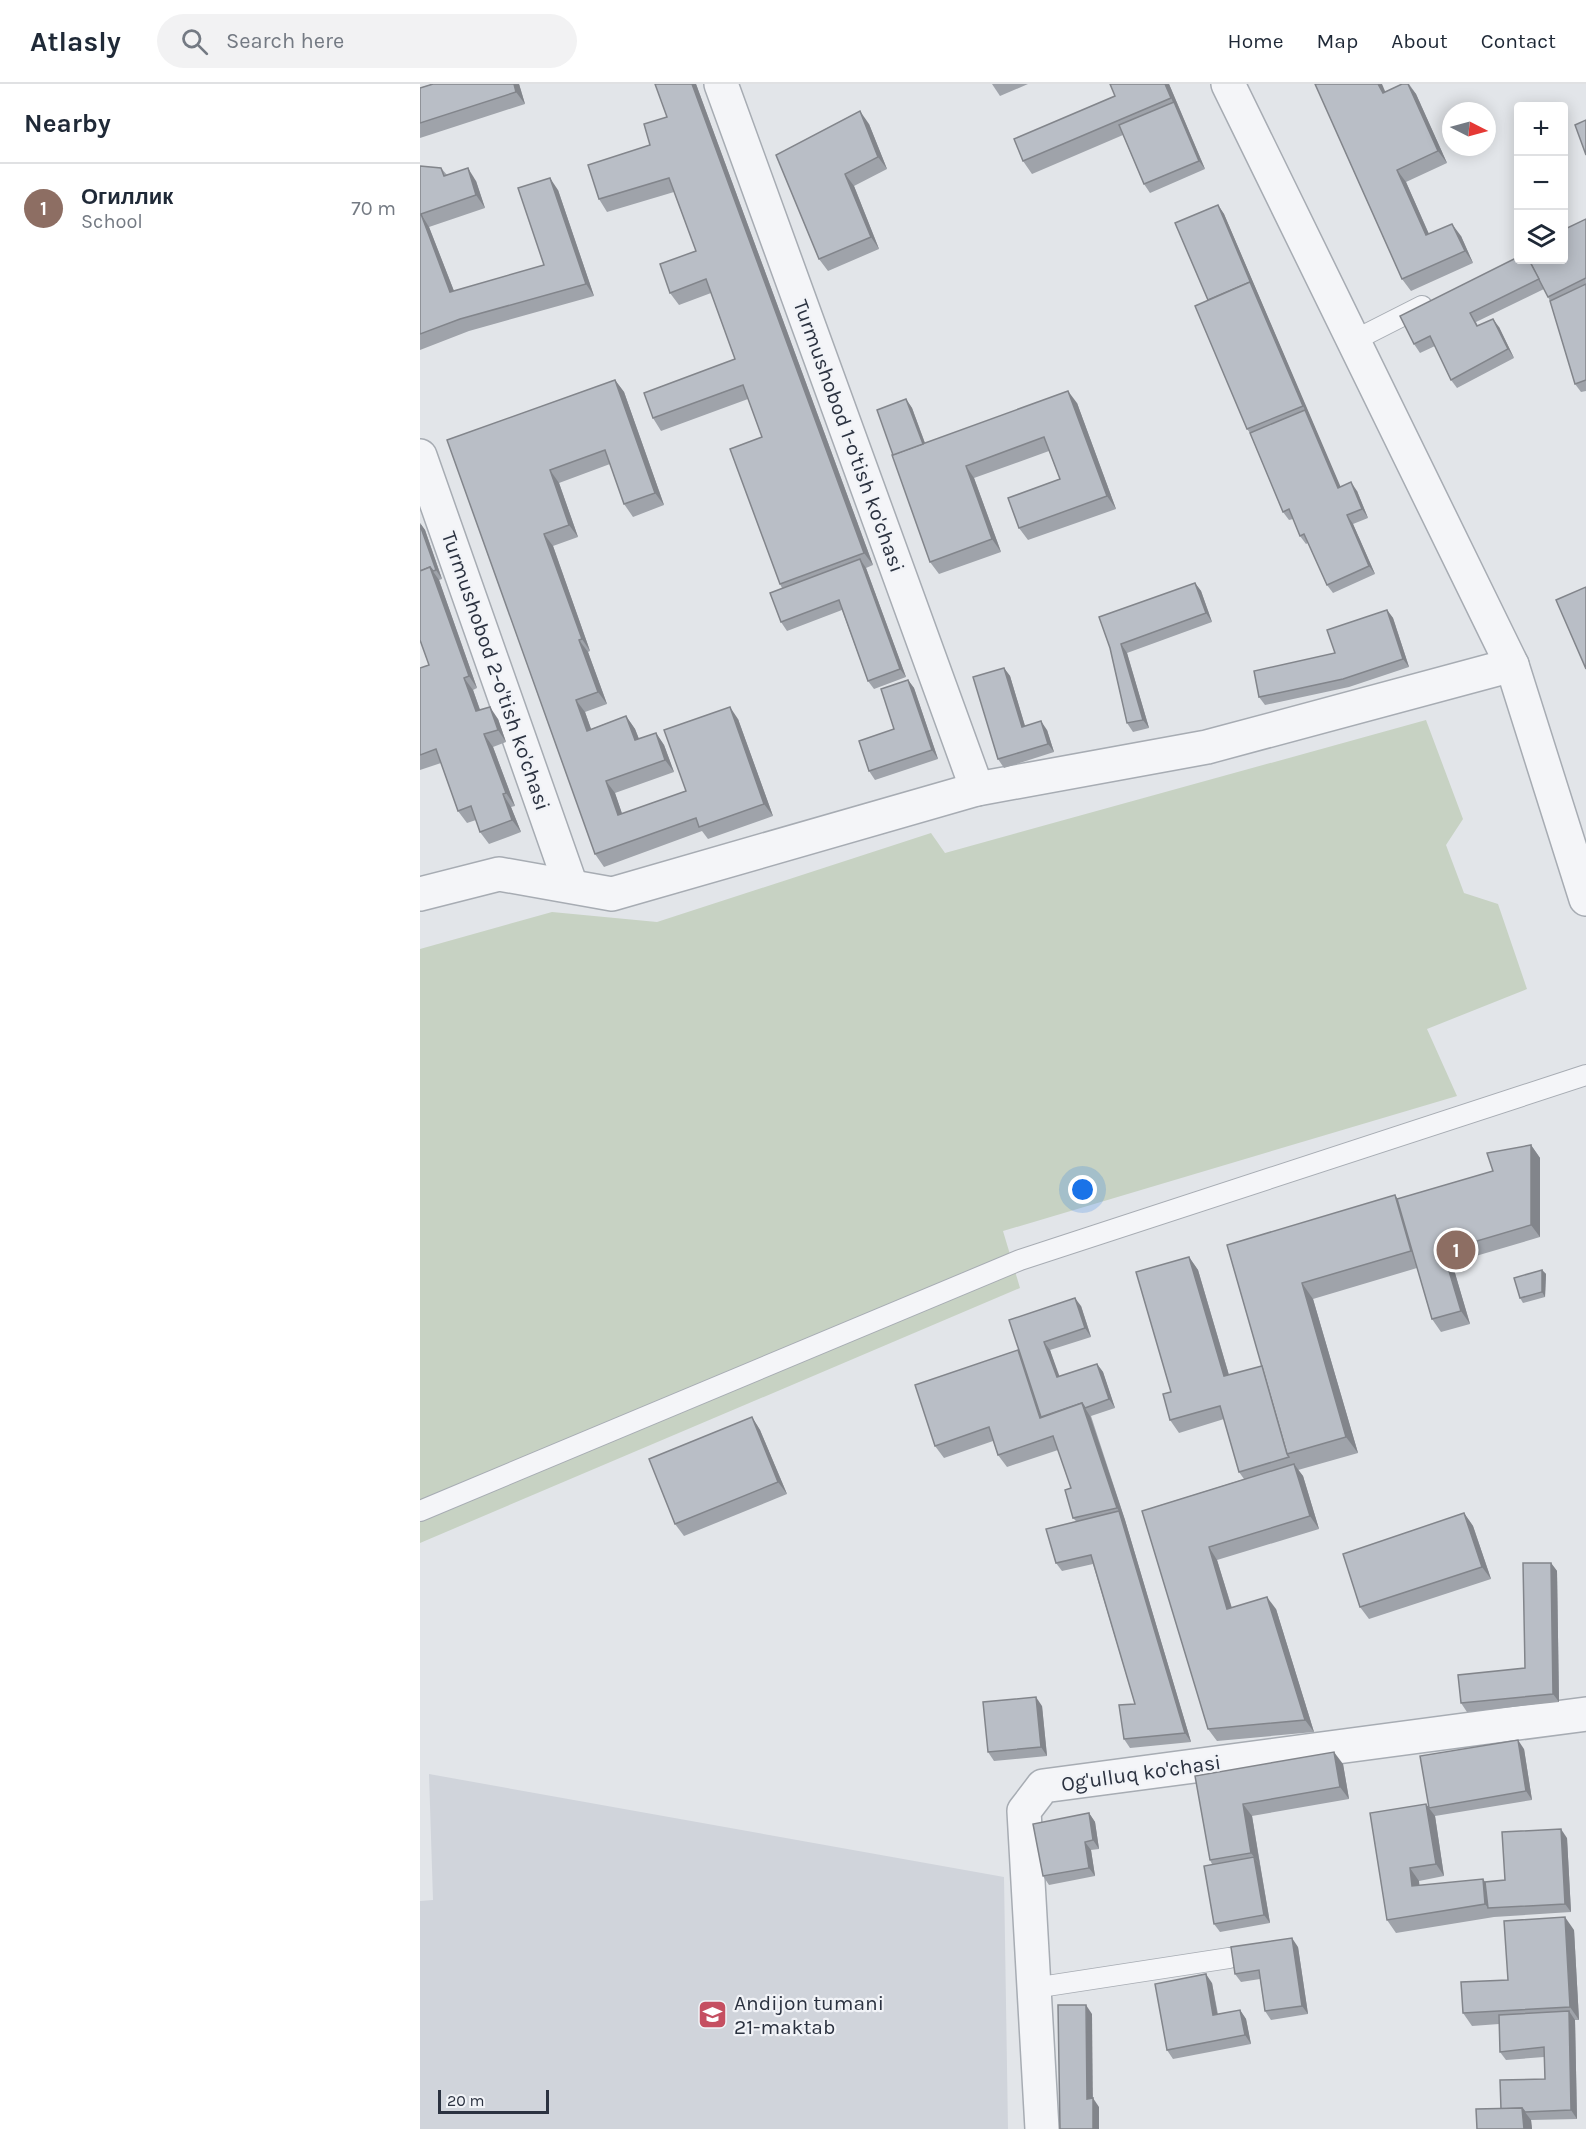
<!DOCTYPE html>
<meta charset="utf-8">
<style>
:root{--surface:#fff;--page:#f2f2f3;--text:#1f2937;--muted:#747a83;--line:#e0e1e3;--accent:#2563eb}
body{margin:0;font-family:Karla,sans-serif;background:var(--page);color:var(--text)}
.controls{position:absolute;right:18px;top:18px;display:grid;overflow:hidden;border-radius:6px;box-shadow:0 3px 15px #0003}
.controls button{width:54px;height:54px;display:grid;place-items:center;padding:0;border:0;border-bottom:2px solid var(--line);background:var(--surface);color:var(--text);font:30px sans-serif}
.compass{position:absolute;left:1022px;top:18px;width:54px;height:54px;border-radius:50%;background:var(--surface);box-shadow:0 3px 15px #0003;rotate:96deg}
.scale{position:absolute;left:18px;bottom:15px;width:111px;box-sizing:border-box;padding-left:6px;border:3px solid #2b3240;border-top:0;font-size:16px;line-height:21px;white-space:nowrap;color:#2b3240;-webkit-text-stroke:4px #f1f3f7;paint-order:stroke}
.you{position:absolute;left:663px;top:1106px;width:21px;height:21px;margin:-15px;border:4px solid #fff;border-radius:50%;background:#1a73e8;box-shadow:0 0 0 9px #1a73e833}
.badge{display:grid;place-items:center;width:39px;height:39px;border-radius:50%;background:var(--accent);color:#fff;font-size:20px;font-weight:700}
.pin{position:absolute;translate:-50% -50%;border:3px solid #fff;box-shadow:0 2px 6px #0006}
.list{margin:0;padding:0;list-style:none}
h2{display:flex;justify-content:space-between;align-items:center;height:78px;margin:0;padding:0 24px;font-size:26px}
h2 small{font-size:20px;font-weight:400;color:var(--muted)}
.list li{display:grid;grid-template-columns:39px 1fr auto;gap:18px;align-items:center;box-sizing:border-box;height:90px;padding:0 24px;border-top:2px solid var(--line)}
.list b{display:block;font-size:22px;white-space:nowrap}
.list p{margin:0;font-size:20px;white-space:nowrap;color:var(--muted)}
.list em{font-size:20px;font-style:normal;color:var(--muted)}
.icon{flex:none;width:33px;height:33px;fill:none;stroke:currentColor;stroke-width:2;stroke-linecap:round;stroke-linejoin:round}
.map{position:relative;flex:none;width:1166px;height:2045px;overflow:hidden}
header{display:flex;align-items:center;gap:36px;box-sizing:border-box;height:84px;padding:0 30px;background:var(--surface);border-bottom:2px solid var(--line)}
header strong{font-size:28px}
nav{display:flex;gap:33px;margin-inline-start:auto;font-size:21px}
.search{width:420px;height:54px;background:var(--page);display:flex;align-items:center;gap:15px;box-sizing:border-box;padding:0 21px;border-radius:33px;color:var(--muted);font-size:22px}
main{display:flex}
aside{flex:1;background:var(--surface)}
.map>svg:first-child{display:block}
</style>
<header>
<strong>Atlasly</strong>
<div class="search"><svg class="icon" aria-label="search" viewBox="0 0 24 24"><circle cx="10" cy="10" r="6"/><path d="M15 15l6 6"/></svg>Search here</div>
<nav><a>Home</a><a>Map</a><a>About</a><a>Contact</a></nav>
</header>
<main>
<aside>
<h2>Nearby<small></small></h2>
<ul class="list">
<li><span class="badge" style="background:#8d6e63">1</span><div><b>Огиллик</b><p>School</p></div><em>70 m</em></li>
</ul>
</aside>
<div class="map">
<svg width="1166" height="2045" viewBox="0 0 1166 2045">
<rect width="100%" height="100%" fill="#e2e5e9"/>
<!-- built -->
<polygon fill="#d0d4db" points="9,1690 584,1793 588,2045 0,2045 0,1817 13,1816"/>
<!-- green -->
<polygon fill="#c7d2c3" points="1006,636 1043,735 1026,761 1044,809 1078,820 1107,905 1007,945 1037,1012 583,1147 600,1204 0,1459 0,865 132,828 237,838 511,749 525,769"/>
<g fill="none" stroke-linecap="round" stroke-linejoin="round">
<defs>
<g id="service">
<polyline points="933,257 1002,222"/>
<polyline points="0,1427 600,1176 1166,991"/>
<polyline points="614,1904 809,1874"/>
</g>
<g id="minor">
<polyline points="301,0 557,705"/>
<polyline points="0,372 151,802"/>
<polyline points="0,810 79,790 192,810 557,705 787,663 1092,581"/>
<polyline points="622,2045 604,1727 623,1702 1166,1630"/>
</g>
<polyline id="tertiary" points="808,0 1092,581 1166,815"/>
</defs>
<!-- service casing -->
<use href="#service" stroke="#a7acb3" stroke-width="22"/>
<!-- minor casing -->
<use href="#minor" stroke="#a7acb3" stroke-width="36"/>
<!-- tertiary casing -->
<use href="#tertiary" stroke="#a7acb3" stroke-width="36"/>
<!-- service -->
<use href="#service" stroke="#f4f5f8" stroke-width="20"/>
<!-- minor -->
<use href="#minor" stroke="#f4f5f8" stroke-width="33"/>
<!-- tertiary -->
<use href="#tertiary" stroke="#f4f5f8" stroke-width="33"/>
</g>
<!-- wall -->
<g fill="#9fa3aa">
<polygon points="13,0 99,0 105,20 0,54 0,4"/>
<polygon points="235,0 276,0 453,481 446,484 486,593 454,605 448,597 422,526 367,547 361,538 362,504 360,500 342,353 328,315 241,347 233,334 315,275 291,209 259,221 250,209 276,167 254,108 187,128 179,115 230,61 247,33"/>
<polygon points="572,0 608,0 580,12"/>
<polygon points="749,0 785,85 730,109 724,100 703,51 612,90 603,77 695,12"/>
<polygon points="982,0 989,0 996,10 1027,79 986,98 1009,150 1041,152 1053,179 991,207 982,195 965,8"/>
<polygon points="449,40 467,85 434,102 459,165 408,187 399,175 356,71"/>
<polygon points="0,82 21,84 27,91 56,97 65,124 9,143 34,207 124,181 138,106 174,212 49,247 0,266"/>
<polygon points="798,121 804,130 920,403 937,407 948,434 933,440 955,490 913,509 907,501 888,459 886,460 880,452 873,435 869,436 863,428 830,349 827,345 788,216"/>
<polygon points="1166,135 1166,307 1161,308 1155,300 1130,217 1124,205 1056,238 1058,242 1079,243 1094,274 1037,304 1031,296 1015,262 1000,269 994,260 1098,176"/>
<polygon points="195,296 204,308 244,421 213,433 204,420 190,380 139,399 158,453 133,462 170,567 168,568 187,620 165,628 171,645 206,632 215,645 219,655 236,649 244,661 254,688 195,709 202,730 266,707 318,635 353,732 288,755 282,747 184,783 175,770 27,356"/>
<polygon points="486,315 492,324 505,359 657,319 696,425 608,456 599,444 640,395 629,367 554,394 581,468 519,490 510,478 473,371"/>
<polygon points="0,439 5,446 22,495 19,496 57,604 53,606 60,626 78,635 86,658 73,663 95,722 91,723 101,748 69,760 60,748 56,736 47,739 38,727 21,679 0,686 0,584 9,581 0,556"/>
<polygon points="775,499 781,507 792,538 707,569 729,644 713,648 707,639 690,564"/>
<polygon points="967,526 973,534 989,583 929,603 845,621 839,613 915,569"/>
<polygon points="584,584 590,592 605,642 627,646 634,668 584,684 578,675"/>
<polygon points="488,596 494,604 518,675 455,696 449,687 474,645"/>
<polygon points="1111,1061 1120,1074 1120,1153 1032,1179 1050,1240 1021,1248 1012,1235 997,1184 893,1215 938,1369 878,1386 883,1392 899,1445 797,1476 812,1524 856,1525 894,1648 797,1657 788,1645 722,1427 824,1395 819,1388 804,1335 759,1349 750,1336 751,1308 769,1173 778,1186 809,1291 842,1282 807,1161 977,1115 1073,1087"/>
<polygon points="1122,1186 1126,1190 1125,1213 1103,1219 1100,1214"/>
<polygon points="661,1222 671,1253 630,1266 639,1293 677,1280 683,1288 695,1324 671,1332 705,1436 771,1658 710,1664 704,1655 715,1620 673,1480 642,1487 636,1479 656,1437 653,1434 651,1404 638,1366 587,1383 578,1371 573,1357 524,1374 515,1362 601,1271"/>
<polygon points="332,1333 340,1346 367,1410 264,1452 255,1440"/>
<polygon points="1044,1429 1053,1442 1071,1495 949,1535 940,1523"/>
<polygon points="1131,1479 1137,1487 1139,1618 1047,1628 1041,1619 1105,1584"/>
<polygon points="622,1622 627,1672 574,1677 568,1668"/>
<polygon points="1104,1665 1112,1716 1015,1732 1024,1792 999,1797 999,1802 1063,1795 1065,1798 1085,1796 1147,1754 1151,1828 1074,1833 976,1849 967,1836 1006,1720 1009,1724"/>
<polygon points="923,1680 929,1715 832,1732 850,1839 800,1848 794,1840 792,1780 790,1776 775,1692"/>
<polygon points="669,1729 675,1738 679,1765 671,1766 675,1792 629,1801 623,1792"/>
<polygon points="1154,1846 1159,1936 1155,1936 1157,2035 1111,2036 1112,2045 1057,2045 1081,2025 1125,1995 1124,1973 1086,1976 1080,1968 1079,1940 1052,1942 1043,1929"/>
<polygon points="878,1863 888,1930 851,1936 845,1927 840,1895 821,1898 815,1890"/>
<polygon points="792,1899 798,1930 820,1926 826,1935 831,1960 753,1975 747,1966"/>
</g>
<!-- shaded-wall -->
<g fill="#82858b">
<polygon points="94,0 99,0 105,20 96,8"/>
<polygon points="272,0 276,0 453,481 444,469"/>
<polygon points="745,0 749,0 785,85 779,77"/>
<polygon points="958,0 962,0 971,21 963,9"/>
<polygon points="988,0 996,10 1027,79 1018,67"/>
<polygon points="440,27 449,40 467,85 458,73"/>
<polygon points="48,84 56,97 65,124 56,111"/>
<polygon points="977,86 986,98 1015,164 1006,151"/>
<polygon points="425,90 434,102 459,165 451,153"/>
<polygon points="130,94 138,106 174,212 166,200"/>
<polygon points="798,121 804,130 925,413 918,404 885,326 883,322"/>
<polygon points="1,130 9,143 39,220 30,208"/>
<polygon points="1032,140 1041,152 1053,179 1045,167"/>
<polygon points="1073,235 1079,243 1094,274 1088,265"/>
<polygon points="195,296 204,308 244,421 235,409"/>
<polygon points="648,307 657,319 696,425 687,412"/>
<polygon points="486,315 492,324 510,373 504,364"/>
<polygon points="546,382 554,394 581,468 572,455"/>
<polygon points="130,386 139,399 158,453 149,441"/>
<polygon points="931,398 937,407 948,434 942,425"/>
<polygon points="927,431 933,440 955,490 949,482"/>
<polygon points="0,439 5,446 22,495 16,486"/>
<polygon points="124,450 133,462 170,567 162,555"/>
<polygon points="440,475 446,484 486,593 480,585"/>
<polygon points="10,483 19,496 57,604 49,592"/>
<polygon points="775,499 781,507 792,538 786,529"/>
<polygon points="967,526 973,534 989,583 983,575"/>
<polygon points="159,556 168,568 187,620 178,608"/>
<polygon points="701,560 707,569 729,644 723,636"/>
<polygon points="584,584 590,592 608,652 602,643"/>
<polygon points="44,594 53,606 65,640 56,627"/>
<polygon points="488,596 494,604 518,675 512,666"/>
<polygon points="156,616 165,628 176,659 167,647"/>
<polygon points="70,623 78,635 86,658 78,646"/>
<polygon points="310,623 318,635 353,732 344,720"/>
<polygon points="206,632 215,645 224,668 215,656"/>
<polygon points="621,637 627,646 634,668 628,660"/>
<polygon points="236,649 244,661 254,688 245,676"/>
<polygon points="64,650 73,663 95,722 86,709"/>
<polygon points="186,697 195,709 207,744 198,731"/>
<polygon points="83,710 91,723 101,748 92,736"/>
<polygon points="1111,1061 1120,1074 1120,1153 1111,1141"/>
<polygon points="975,1111 986,1127 1002,1183 991,1167"/>
<polygon points="1023,1167 1032,1179 1050,1240 1041,1227"/>
<polygon points="769,1173 778,1186 813,1305 804,1292"/>
<polygon points="1122,1186 1126,1190 1125,1213 1122,1208"/>
<polygon points="882,1199 893,1215 938,1369 926,1353"/>
<polygon points="655,1214 661,1222 671,1253 665,1244"/>
<polygon points="624,1258 630,1266 643,1302 637,1293"/>
<polygon points="598,1266 607,1279 625,1337 620,1334"/>
<polygon points="677,1280 683,1288 695,1324 689,1315"/>
<polygon points="662,1319 670,1332 705,1436 771,1658 765,1649 699,1427 697,1424"/>
<polygon points="332,1333 340,1346 367,1410 358,1398"/>
<polygon points="874,1380 883,1392 899,1445 890,1432"/>
<polygon points="1044,1429 1053,1442 1071,1495 1062,1483"/>
<polygon points="789,1463 797,1476 816,1538 807,1525"/>
<polygon points="1131,1479 1137,1487 1139,1618 1133,1610"/>
<polygon points="847,1513 856,1525 894,1648 885,1636"/>
<polygon points="616,1613 622,1622 627,1672 621,1663"/>
<polygon points="1098,1656 1104,1665 1112,1716 1106,1707"/>
<polygon points="914,1668 923,1680 929,1715 920,1703"/>
<polygon points="823,1720 832,1732 840,1781 831,1769"/>
<polygon points="1006,1720 1015,1732 1024,1792 1016,1780"/>
<polygon points="669,1729 675,1738 679,1765 673,1756"/>
<polygon points="1141,1745 1147,1754 1151,1828 1145,1820"/>
<polygon points="665,1758 671,1766 675,1792 669,1784"/>
<polygon points="834,1773 840,1781 850,1839 844,1831"/>
<polygon points="990,1784 999,1797 1001,1815 992,1802"/>
<polygon points="1063,1795 1071,1807 1068,1824 1065,1820"/>
<polygon points="1145,1833 1154,1846 1159,1936 1150,1923"/>
<polygon points="872,1854 878,1863 888,1930 882,1922"/>
<polygon points="786,1890 792,1899 799,1940 793,1931"/>
<polygon points="666,1921 672,1930 673,2023 667,2015"/>
<polygon points="820,1926 826,1935 831,1960 825,1951"/>
<polygon points="1149,1927 1155,1936 1157,2035 1151,2026"/>
<polygon points="673,2014 679,2023 679,2045 673,2045"/>
<polygon points="1102,2024 1111,2036 1112,2045 1104,2045"/>
</g>
<!-- building -->
<g fill="#b9bec6" stroke="#82858b" stroke-width="1.5">
<polygon points="13,0 94,0 96,8 0,39 0,4"/>
<polygon points="235,0 272,0 444,469 360,500 310,365 342,353 323,301 233,334 224,309 315,275 286,195 250,209 240,180 276,167 249,94 179,115 168,81 230,61 224,40 247,33"/>
<polygon points="690,0 745,0 751,14 603,77 594,55 695,12"/>
<polygon points="895,0 958,0 963,9 982,0 988,0 1018,67 977,86 1006,151 1032,140 1045,167 982,195"/>
<polygon points="754,18 779,77 724,100 699,41"/>
<polygon points="440,27 458,73 425,90 451,153 399,175 356,71"/>
<polygon points="1166,36 1166,71 1155,41"/>
<polygon points="0,82 21,84 24,92 48,84 56,111 1,130 30,208 124,181 98,104 130,94 166,200 40,235 0,250"/>
<polygon points="798,121 832,202 830,198 788,216 755,139"/>
<polygon points="1166,135 1166,194 1128,213 1109,176 1143,176 1143,146"/>
<polygon points="1098,173 1098,176 1109,176 1119,195 1050,229 1057,242 1073,235 1088,265 1031,296 1010,252 994,260 980,232"/>
<polygon points="830,198 883,322 827,345 775,222"/>
<polygon points="1166,200 1166,296 1155,300 1130,217"/>
<polygon points="195,296 235,409 204,420 185,366 130,386 149,441 124,450 162,555 159,556 178,608 156,616 167,647 206,632 215,656 236,649 245,676 186,697 198,731 266,707 244,646 310,623 344,720 279,743 276,734 175,770 27,356"/>
<polygon points="648,307 687,412 599,444 588,414 640,395 624,353 546,382 572,455 510,478 472,371"/>
<polygon points="486,315 503,360 473,371 457,326"/>
<polygon points="885,326 918,404 931,398 942,425 927,431 949,482 907,501 884,450 880,452 869,425 863,428 830,349"/>
<polygon points="0,441 16,486 13,487 10,483 0,487"/>
<polygon points="440,475 480,585 448,597 419,516 361,538 350,509"/>
<polygon points="10,483 49,592 44,594 56,627 70,623 78,646 64,650 86,709 83,710 92,736 60,748 51,722 38,727 16,665 0,671 0,584 9,581 0,556 0,487"/>
<polygon points="775,499 786,529 701,560 723,636 707,639 690,564 679,533"/>
<polygon points="1166,503 1166,585 1136,516"/>
<polygon points="967,526 983,575 923,595 839,613 834,587 915,569 907,546"/>
<polygon points="584,584 602,643 621,637 628,660 578,675 553,593"/>
<polygon points="488,596 512,666 449,687 439,657 474,645 461,605"/>
<polygon points="1111,1061 1111,1141 1023,1167 1041,1227 1012,1235 977,1115 1073,1087 1067,1069"/>
<polygon points="975,1111 991,1167 882,1199 926,1353 867,1370 807,1161"/>
<polygon points="769,1173 804,1292 842,1282 867,1370 869,1373 819,1388 800,1322 750,1336 743,1310 751,1308 716,1188"/>
<polygon points="1122,1186 1122,1208 1100,1214 1094,1194"/>
<polygon points="655,1214 665,1244 624,1258 637,1293 677,1280 689,1315 665,1324 662,1319 621,1333 589,1236"/>
<polygon points="598,1266 620,1334 662,1319 697,1424 653,1434 645,1406 651,1404 633,1352 578,1371 569,1343 515,1362 495,1301"/>
<polygon points="332,1333 358,1398 255,1440 229,1375"/>
<polygon points="874,1380 890,1432 789,1463 807,1525 847,1513 885,1636 788,1645 722,1427"/>
<polygon points="699,1427 765,1649 704,1655 699,1621 715,1620 671,1471 636,1479 626,1445"/>
<polygon points="1044,1429 1062,1483 940,1523 923,1470"/>
<polygon points="1103,1479 1131,1479 1133,1610 1041,1619 1038,1591 1105,1584"/>
<polygon points="616,1613 621,1663 568,1668 563,1618"/>
<polygon points="1098,1656 1106,1707 1009,1724 1000,1672"/>
<polygon points="914,1668 920,1703 823,1720 831,1769 790,1776 775,1692"/>
<polygon points="1006,1720 1016,1780 990,1784 992,1802 1063,1795 1065,1820 967,1836 950,1729"/>
<polygon points="669,1729 673,1756 665,1758 669,1784 623,1792 613,1740"/>
<polygon points="1141,1745 1145,1820 1068,1824 1065,1798 1085,1796 1082,1748"/>
<polygon points="834,1773 844,1831 794,1840 784,1782"/>
<polygon points="1145,1833 1150,1923 1043,1929 1041,1898 1088,1896 1084,1837"/>
<polygon points="872,1854 882,1922 845,1927 839,1886 815,1890 811,1863"/>
<polygon points="786,1890 793,1931 820,1926 825,1951 747,1966 735,1900"/>
<polygon points="638,1921 666,1921 667,2015 673,2014 673,2045 640,2045"/>
<polygon points="1149,1927 1151,2026 1105,2028 1102,2024 1081,2025 1080,1996 1125,1995 1124,1963 1080,1968 1079,1931"/>
<polygon points="1102,2024 1104,2045 1057,2045 1056,2025"/>
</g>
<!-- icons -->
<defs>
<symbol id="school-square" viewBox="-11 -11 22 22"><rect x="-9" y="-9" width="18" height="18" rx="4" fill="#c54f61" stroke="#f1f3f7"/><path d="M0-5L7-2L0 1L-7-2ZM-4 1L0 2.5L4 1V4Q0 6-4 4Z" fill="#fff"/></symbol>
</defs>
<g fill-rule="evenodd">
<use href="#school-square" x="276" y="1914" width="33" height="33"/>
</g>
<g text-anchor="middle" stroke-width="4.5" stroke-linejoin="round" paint-order="stroke">
<!-- street labels -->
<g font-size="21" fill="#2b3240" stroke="#f1f3f7">
<text transform="translate(429 352) rotate(70)" y="7">Turmushobod 1-o'tish ko'chasi</text>
<text transform="translate(76 587) rotate(71)" y="7">Turmushobod 2-o'tish ko'chasi</text>
<text transform="translate(721 1689) rotate(-8)" y="7">Og'ulluq ko'chasi</text>
</g>
<!-- poi labels -->
<g font-size="21" fill="#2b3240" stroke="#f1f3f7" text-anchor="start">
<text x="314" y="1926">Andijon tumani<tspan x="314" dy="24">21-maktab</tspan></text>
</g>
</g>
</svg>
<div class="controls">
<button>+</button>
<button>−</button>
<button><svg class="icon" aria-label="layers" viewBox="0 0 24 24"><path d="M12 4l9 5-9 5-9-5zM3 14l9 5 9-5"/></svg></button>
</div>
<svg class="compass" viewBox="-18 -18 36 36"><path d="M0-13l5 13h-10z" fill="#e53935"/><path d="M0 13l5-13h-10z" fill="#747a83"/></svg>
<div class="scale">20 m</div>
<div class="you"></div>
<div class="pin badge" style="left:1036px;top:1166px;background:#8d6e63">1</div>
</div>
</main>
